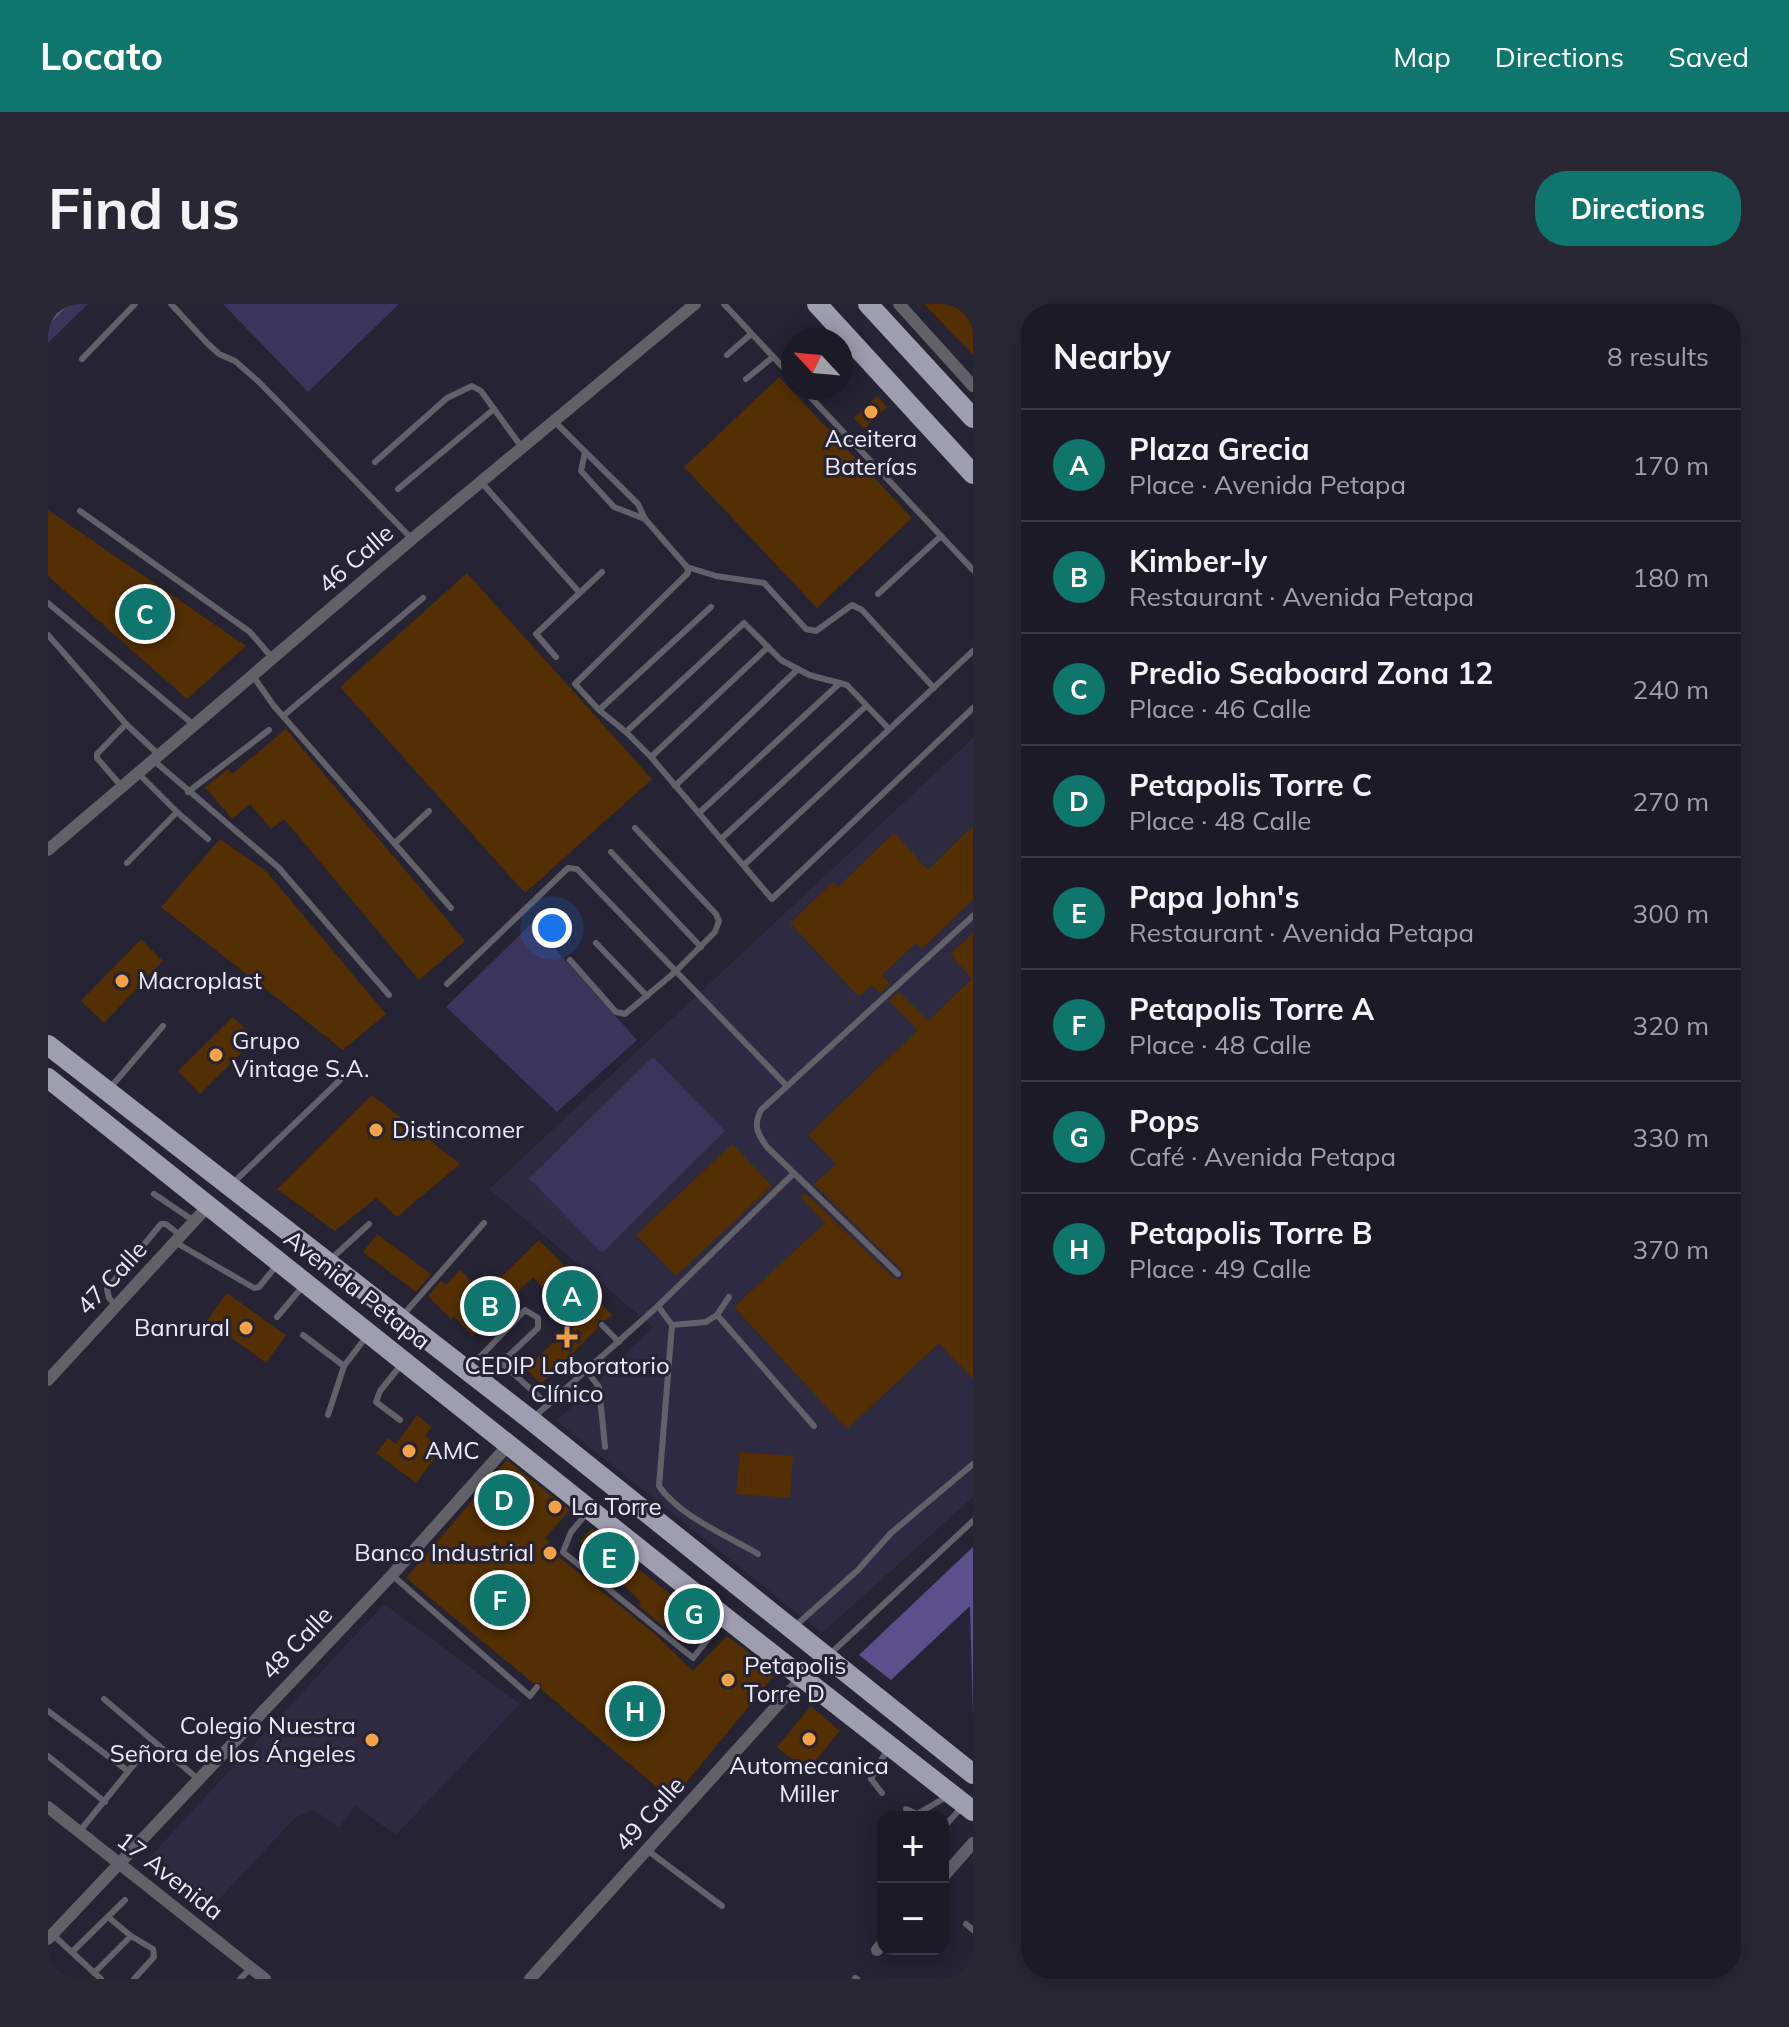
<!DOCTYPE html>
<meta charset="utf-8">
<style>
:root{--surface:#1c1a27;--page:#292733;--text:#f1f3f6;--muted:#a0a1a7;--line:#3a3844;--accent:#0f766e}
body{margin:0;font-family:Mulish,sans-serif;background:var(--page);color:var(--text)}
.controls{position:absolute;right:24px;bottom:24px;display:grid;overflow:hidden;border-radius:16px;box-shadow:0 4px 20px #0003}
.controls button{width:72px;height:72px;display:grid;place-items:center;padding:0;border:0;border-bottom:2px solid var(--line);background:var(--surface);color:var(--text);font:40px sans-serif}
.compass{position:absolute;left:733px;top:24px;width:72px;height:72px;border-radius:50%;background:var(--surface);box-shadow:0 4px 20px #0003;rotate:296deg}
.you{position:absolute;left:504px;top:624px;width:28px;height:28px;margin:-20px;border:6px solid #fff;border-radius:50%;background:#1a73e8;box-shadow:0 0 0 12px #1a73e833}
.badge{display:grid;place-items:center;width:52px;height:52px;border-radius:50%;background:var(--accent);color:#fff;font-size:26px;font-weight:700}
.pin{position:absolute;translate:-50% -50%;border:4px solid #fff;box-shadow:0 2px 8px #0006}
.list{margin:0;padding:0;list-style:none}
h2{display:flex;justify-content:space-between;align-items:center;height:104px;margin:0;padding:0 32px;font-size:34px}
h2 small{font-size:26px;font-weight:400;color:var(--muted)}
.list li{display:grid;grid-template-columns:52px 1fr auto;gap:24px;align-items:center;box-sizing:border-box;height:112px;padding:0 32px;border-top:2px solid var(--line)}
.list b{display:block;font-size:30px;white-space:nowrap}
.list p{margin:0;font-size:26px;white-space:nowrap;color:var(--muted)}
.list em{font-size:26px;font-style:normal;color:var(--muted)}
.map{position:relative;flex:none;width:925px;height:1675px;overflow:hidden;border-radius:32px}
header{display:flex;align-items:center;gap:48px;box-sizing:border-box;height:112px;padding:0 40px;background:var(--accent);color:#fff}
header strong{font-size:38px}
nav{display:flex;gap:44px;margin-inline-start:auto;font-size:28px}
.intro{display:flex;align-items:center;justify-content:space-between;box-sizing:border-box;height:192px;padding:0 48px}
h1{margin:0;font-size:56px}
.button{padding:20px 36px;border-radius:32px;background:var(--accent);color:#fff;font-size:28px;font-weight:700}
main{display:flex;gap:48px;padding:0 48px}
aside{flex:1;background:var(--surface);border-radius:32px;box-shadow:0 4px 20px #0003}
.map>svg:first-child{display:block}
</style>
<header>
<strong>Locato</strong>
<nav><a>Map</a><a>Directions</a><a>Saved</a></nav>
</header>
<div class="intro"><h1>Find us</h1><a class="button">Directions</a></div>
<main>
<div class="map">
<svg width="925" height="1675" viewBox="0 0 925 1675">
<rect width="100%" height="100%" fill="#252334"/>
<!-- built -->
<g fill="#2d2a41">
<polygon points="925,434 925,1193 774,1329 509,1117 605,1023 441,885"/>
<polygon points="336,1300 472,1400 348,1531 307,1502 291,1524 266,1506 247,1514 158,1609 99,1556"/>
</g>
<!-- green -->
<g fill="#3b355c">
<polygon points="0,0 40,0 0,39"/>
<polygon points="175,0 351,0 260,88"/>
<polygon points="484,619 589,736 509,808 398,703"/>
<polygon points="605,753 677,827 554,949 481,874"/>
</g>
<!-- forest -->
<polygon fill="#5b508c" points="925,1243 925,1412 922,1302 843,1376 811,1351"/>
<!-- building -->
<g fill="#532f01">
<polygon points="876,0 925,0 925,51"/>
<polygon points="731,73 864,214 769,304 636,163"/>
<polygon points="829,92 839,103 816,125 806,114"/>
<polygon points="0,206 67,252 198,342 139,395 0,272"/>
<polygon points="419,269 604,475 477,589 292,383"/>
<polygon points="238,425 417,637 371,676 236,515 223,525 202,500 184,515 157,483 180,465 184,470"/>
<polygon points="925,522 925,595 874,645 868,639 834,671 842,680 832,689 824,681 811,693 742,619 785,578 790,583 846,529 880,566"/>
<polygon points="172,535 218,567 338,710 295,746 113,603"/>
<polygon points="925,629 925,1075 891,1039 799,1125 686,1003 777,919 753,893 757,889 846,974 851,976 855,974 854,966 766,880 788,860 760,831 870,726 841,697 851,688 880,717 924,675 902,650"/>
<polygon points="93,635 115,657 56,719 33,697"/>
<polygon points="185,713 207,735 152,790 130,767"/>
<polygon points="324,791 412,860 349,913 328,894 287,927 229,885"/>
<polygon points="684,840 724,882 628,972 588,931"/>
<polygon points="329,930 383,970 368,988 315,948"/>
<polygon points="491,936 564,1011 558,1016 550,1016 549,1025 493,1080 478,1065 527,1017 485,973 425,1032 406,1012 403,1015 380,992 393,977 398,981 412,966 436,990"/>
<polygon points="179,989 238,1031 218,1059 159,1016"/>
<polygon points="369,1111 384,1123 377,1132 394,1144 368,1179 328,1149 340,1134 348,1140"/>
<polygon points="692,1148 745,1152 742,1194 688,1190"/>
<polygon points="459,1156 522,1206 497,1234 510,1246 511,1253 608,1331 645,1367 679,1332 728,1369 624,1496 494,1386 493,1379 485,1379 358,1274"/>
<polygon points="544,1224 561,1239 559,1240 636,1301 638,1298 656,1313 646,1325 626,1308 615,1322 590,1301 593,1298 532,1237"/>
<polygon points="763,1402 792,1427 759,1467 729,1443"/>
</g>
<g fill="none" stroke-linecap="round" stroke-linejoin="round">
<!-- lane -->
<g stroke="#62616a" stroke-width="6">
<polyline points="123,0 159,39 171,50 187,57 211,78 364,235"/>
<polyline points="676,0 745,74"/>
<polyline points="0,17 17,0"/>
<polyline points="679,51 703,30"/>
<polyline points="34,55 87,0"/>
<polyline points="698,75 725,53"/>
<polyline points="754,84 925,266"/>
<polyline points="507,118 590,200 597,215 639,263 640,269 527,380 551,406 663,303"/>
<polyline points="537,148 533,167 566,203 597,215"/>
<polyline points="327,158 399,94 424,82 433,87 475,145"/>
<polyline points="434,179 531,288"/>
<polyline points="350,185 446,105"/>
<polyline points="32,207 202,328 225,355"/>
<polyline points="639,263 668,272 716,279 758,325 768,327 804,301 814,306 886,384"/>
<polyline points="830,290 893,232"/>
<polyline points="0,299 146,421"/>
<polyline points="0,331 78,420 49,450 49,454 74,483"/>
<polyline points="508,353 488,330 554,268"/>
<polyline points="205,372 226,402 403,604"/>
<polyline points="551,406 578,428"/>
<polyline points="235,412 375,294"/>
<polyline points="78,420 110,450"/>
<polyline points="841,425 799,381 761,371 733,356 696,319 578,428 603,453 724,595 925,404"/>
<polyline points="603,453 720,343"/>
<polyline points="105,456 230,563 341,691"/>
<polyline points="627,482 750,365"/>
<polyline points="140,488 221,426"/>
<polyline points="129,508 160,535"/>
<polyline points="651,509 792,379"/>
<polyline points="673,535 818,402"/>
<polyline points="347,539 381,507"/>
<polyline points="563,548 653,643"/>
<polyline points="79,559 129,508 90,469"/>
<polyline points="696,561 925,347"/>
<polyline points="548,639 599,692"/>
<polyline points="522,656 568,708 577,710 627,668 667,628 671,617 668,610 587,524"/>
<polyline points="399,680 520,564 529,565 739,782"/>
<polyline points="62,784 115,722"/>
<polyline points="185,879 292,776"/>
<polyline points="106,890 146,917"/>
<polyline points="127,938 206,984 211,983 229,961"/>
<polyline points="283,955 321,920"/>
<path d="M850 970 719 843C709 829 705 822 713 806L925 612"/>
<polyline points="68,1001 61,994 59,985 113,920 118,920 133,932"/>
<path d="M610 1002 624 1021 611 1182C631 1212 680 1232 710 1250"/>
<polyline points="355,1011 436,919"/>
<polyline points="669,1011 681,993"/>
<polyline points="229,1013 255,982"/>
<polyline points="554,1021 571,1038"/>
<polyline points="624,1021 658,1018 669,1011 766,1122"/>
<polyline points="255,1031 296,1062"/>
<polyline points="454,1059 500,1101"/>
<polyline points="416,1060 433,1052 477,1006 490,1014 490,1024 435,1076"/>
<polyline points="538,1066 551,1083 557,1143"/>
<polyline points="280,1111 296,1062 318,1033"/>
<polyline points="485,1114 610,1002 745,870"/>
<polyline points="352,1116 328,1098 332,1087 353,1061"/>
<polyline points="539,1209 523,1228 515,1248 645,1354 676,1315"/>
<polyline points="344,1271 482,1392 489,1383"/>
<polyline points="746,1323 810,1266 843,1229 925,1160"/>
<polyline points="781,1351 925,1217"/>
<polyline points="56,1395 150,1475"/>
<polyline points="0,1407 80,1467"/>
<polyline points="0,1452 57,1498"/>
<polyline points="834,1489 823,1475 839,1446"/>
<polyline points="858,1505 869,1510 900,1492"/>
<polyline points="895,1524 914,1503"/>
<polyline points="31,1528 88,1458"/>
<polyline points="599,1546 674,1602"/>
<polyline points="60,1613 83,1632"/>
<polyline points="918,1620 925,1626"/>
<polyline points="4,1630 53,1675"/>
<polyline points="24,1648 77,1596"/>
<polyline points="46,1669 83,1632 105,1645 106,1653 86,1675"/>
<polyline points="807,1674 809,1675"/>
<polyline points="192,1675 203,1664"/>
<polyline points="921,1675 925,1670"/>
</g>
<!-- street -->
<g stroke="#62616a" stroke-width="12">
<polyline points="851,0 925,82"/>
<polyline points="0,546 364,235 647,0"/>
<polyline points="0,1076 160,902"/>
<polyline points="0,1503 217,1675"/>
<polyline points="895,1573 925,1539"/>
<polyline points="0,1635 344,1271 461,1140"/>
<polyline points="829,1646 835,1639"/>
<polyline points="482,1675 754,1374"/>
</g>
<!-- primary -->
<g stroke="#9f9db0" stroke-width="20">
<polyline points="769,0 925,170"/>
<polyline points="820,0 925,114"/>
<polyline points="0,741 483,1116 925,1470"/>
<polyline points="0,774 678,1314 925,1507"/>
</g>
</g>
<!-- markers -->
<g fill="#f5a246" stroke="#252334" stroke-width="3">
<circle cx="823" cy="108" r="8"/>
<circle cx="74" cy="677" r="8"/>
<circle cx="168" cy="751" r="8"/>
<circle cx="328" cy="826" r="8"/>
<circle cx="198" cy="1024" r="8"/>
<path d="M515 1021h8v8h8v8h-8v8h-8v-8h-8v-8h8z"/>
<circle cx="361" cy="1147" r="8"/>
<circle cx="507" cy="1203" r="8"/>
<circle cx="502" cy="1249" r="8"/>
<circle cx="680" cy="1376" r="8"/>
<circle cx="761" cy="1435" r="8"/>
<circle cx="324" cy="1436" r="8"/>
</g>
<g text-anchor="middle" stroke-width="6" stroke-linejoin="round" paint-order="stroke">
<!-- poi labels -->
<g font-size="24" fill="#ebeaf6" stroke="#252334" text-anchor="start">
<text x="823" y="143" text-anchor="middle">Aceitera<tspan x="823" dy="28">Baterías</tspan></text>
<text x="90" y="685">Macroplast</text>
<text x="184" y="745">Grupo<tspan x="184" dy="28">Vintage S.A.</tspan></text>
<text x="344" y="834">Distincomer</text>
<text x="182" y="1032" text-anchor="end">Banrural</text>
<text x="519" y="1070" text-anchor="middle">CEDIP Laboratorio<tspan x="519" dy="28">Clínico</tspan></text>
<text x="377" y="1155">AMC</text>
<text x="523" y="1211">La Torre</text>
<text x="486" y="1257" text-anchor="end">Banco Industrial</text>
<text x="696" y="1370">Petapolis<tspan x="696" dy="28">Torre D</tspan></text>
<text x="308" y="1430" text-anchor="end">Colegio Nuestra<tspan x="308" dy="28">Señora de los Ángeles</tspan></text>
<text x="761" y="1470" text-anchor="middle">Automecanica<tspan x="761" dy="28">Miller</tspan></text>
</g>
<!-- street labels -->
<g font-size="24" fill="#ebeaf6" stroke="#252334">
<text transform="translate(308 255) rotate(-41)" y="8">46 Calle</text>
<text transform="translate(64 974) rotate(-47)" y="8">47 Calle</text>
<text transform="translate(309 986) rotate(38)" y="8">Avenida Petapa</text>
<text transform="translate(249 1339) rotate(-46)" y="8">48 Calle</text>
<text transform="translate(602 1510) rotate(-48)" y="8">49 Calle</text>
<text transform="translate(122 1572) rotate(38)" y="8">17 Avenida</text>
</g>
</g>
</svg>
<div class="controls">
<button>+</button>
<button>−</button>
</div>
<svg class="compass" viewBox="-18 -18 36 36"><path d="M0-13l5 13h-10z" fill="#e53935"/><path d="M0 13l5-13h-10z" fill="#a0a1a7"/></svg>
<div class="you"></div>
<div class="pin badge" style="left:524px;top:992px">A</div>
<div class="pin badge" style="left:442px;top:1002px">B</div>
<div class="pin badge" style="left:97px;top:310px">C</div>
<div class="pin badge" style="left:456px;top:1196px">D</div>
<div class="pin badge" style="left:561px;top:1254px">E</div>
<div class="pin badge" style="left:452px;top:1296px">F</div>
<div class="pin badge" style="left:646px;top:1310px">G</div>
<div class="pin badge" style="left:587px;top:1407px">H</div>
</div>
<aside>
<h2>Nearby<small>8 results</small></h2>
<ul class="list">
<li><span class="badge">A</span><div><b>Plaza Grecia</b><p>Place · Avenida Petapa</p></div><em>170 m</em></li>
<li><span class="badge">B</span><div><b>Kimber-ly</b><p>Restaurant · Avenida Petapa</p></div><em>180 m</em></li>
<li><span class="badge">C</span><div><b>Predio Seaboard Zona 12</b><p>Place · 46 Calle</p></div><em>240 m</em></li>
<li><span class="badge">D</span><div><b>Petapolis Torre C</b><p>Place · 48 Calle</p></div><em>270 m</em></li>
<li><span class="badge">E</span><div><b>Papa John's</b><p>Restaurant · Avenida Petapa</p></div><em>300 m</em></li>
<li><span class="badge">F</span><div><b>Petapolis Torre A</b><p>Place · 48 Calle</p></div><em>320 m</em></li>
<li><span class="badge">G</span><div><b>Pops</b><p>Café · Avenida Petapa</p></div><em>330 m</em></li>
<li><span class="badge">H</span><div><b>Petapolis Torre B</b><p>Place · 49 Calle</p></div><em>370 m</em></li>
</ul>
</aside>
</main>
